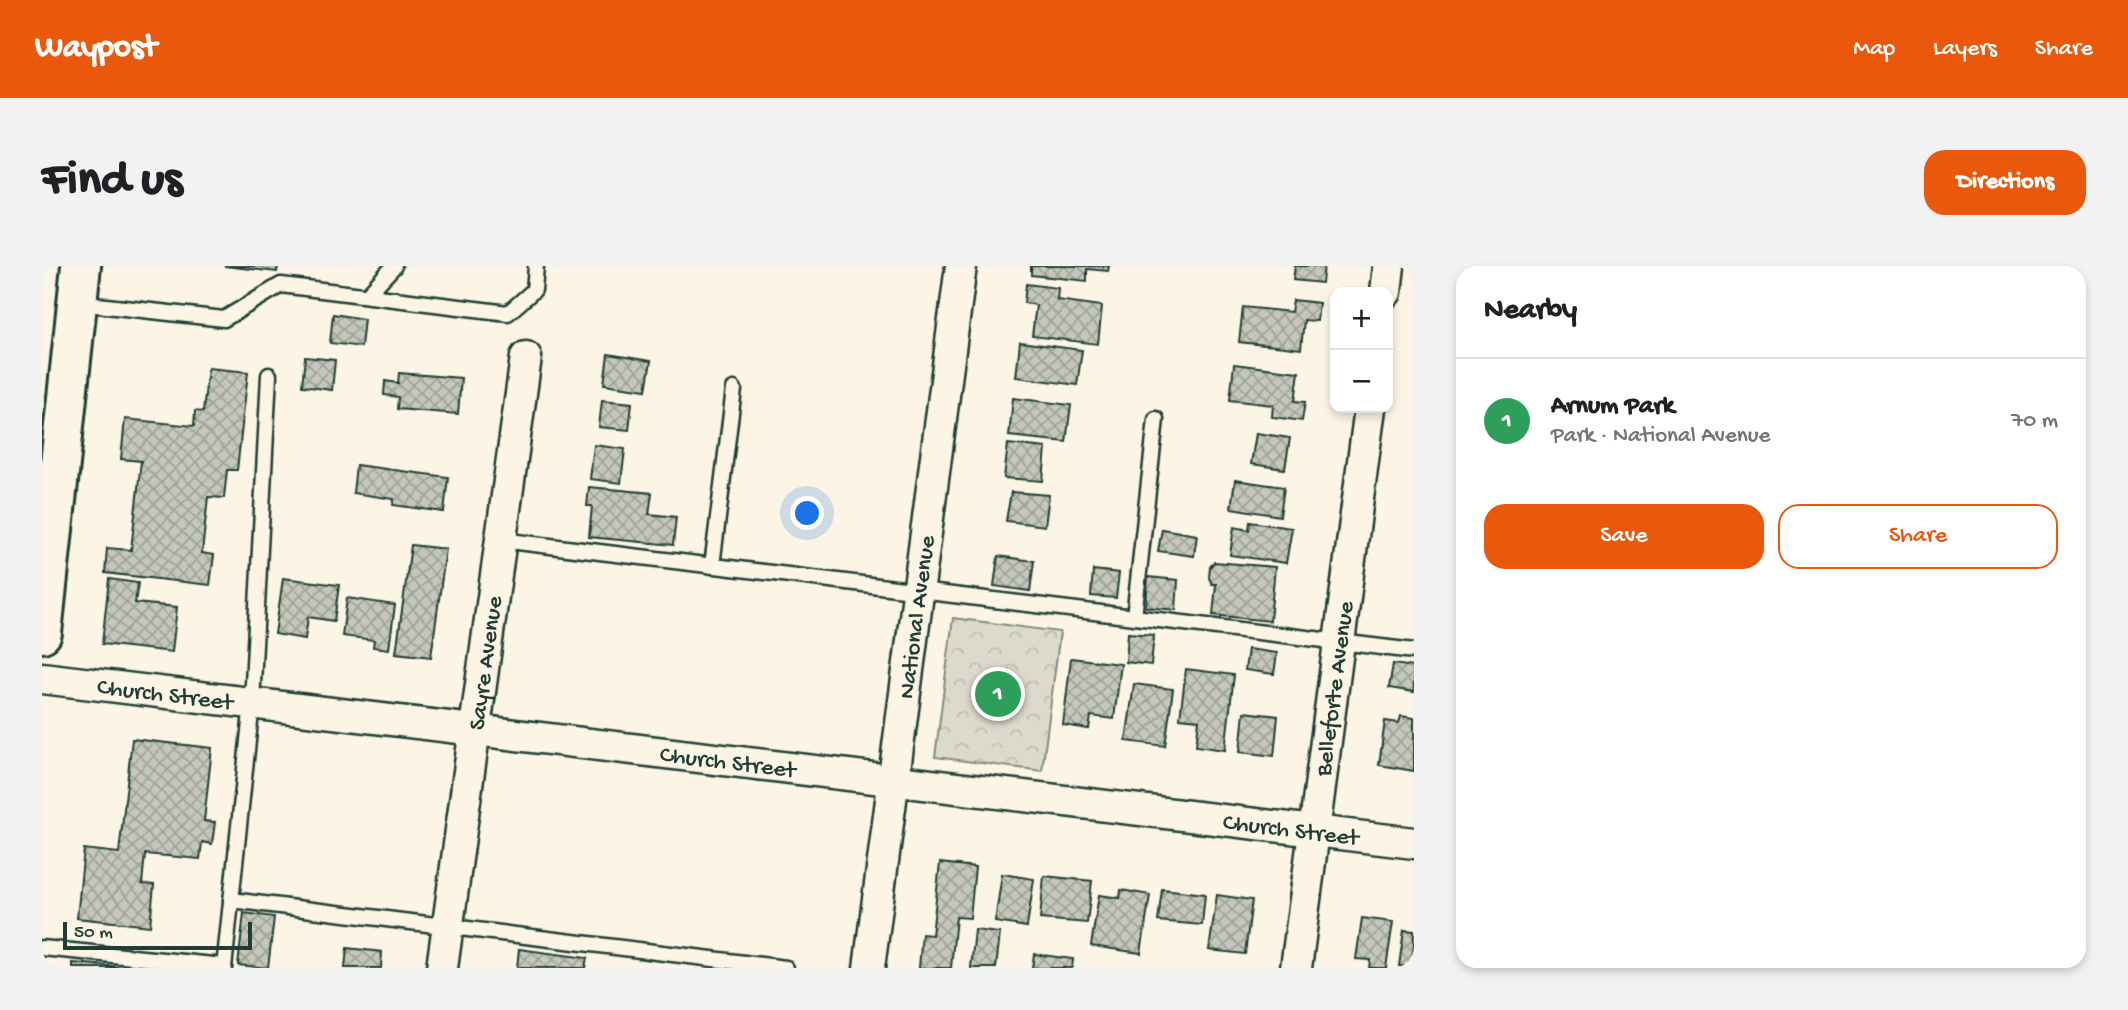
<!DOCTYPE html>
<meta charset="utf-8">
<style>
:root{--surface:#fff;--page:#f2f2f2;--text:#202124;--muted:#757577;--line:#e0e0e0;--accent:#ea580c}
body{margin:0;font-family:"Gochi Hand",sans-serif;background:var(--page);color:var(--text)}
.controls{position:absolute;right:21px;top:21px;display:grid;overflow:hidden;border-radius:14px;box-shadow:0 4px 10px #0003}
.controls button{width:63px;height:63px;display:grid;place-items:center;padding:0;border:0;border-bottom:2px solid var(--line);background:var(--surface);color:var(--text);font:35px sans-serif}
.scale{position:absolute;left:21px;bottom:18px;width:189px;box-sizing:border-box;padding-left:7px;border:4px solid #1f3d34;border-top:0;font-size:19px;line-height:24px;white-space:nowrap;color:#1f3d34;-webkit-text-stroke:5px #fcf5e5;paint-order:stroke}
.you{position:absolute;left:766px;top:248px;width:24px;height:24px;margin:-18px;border:5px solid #fff;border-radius:50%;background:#1a73e8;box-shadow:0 0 0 10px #1a73e833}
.badge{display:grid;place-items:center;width:46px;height:46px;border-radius:50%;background:var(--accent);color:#fff;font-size:23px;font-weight:700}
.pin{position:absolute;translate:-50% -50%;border:4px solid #fff;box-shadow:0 2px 7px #0006}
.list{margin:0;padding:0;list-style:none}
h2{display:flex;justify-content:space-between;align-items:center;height:91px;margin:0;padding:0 28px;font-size:30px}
h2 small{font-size:23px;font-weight:400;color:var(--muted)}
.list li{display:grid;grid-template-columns:46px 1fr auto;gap:21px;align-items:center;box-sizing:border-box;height:126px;padding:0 28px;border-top:2px solid var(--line)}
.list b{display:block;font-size:26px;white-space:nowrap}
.list p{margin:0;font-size:23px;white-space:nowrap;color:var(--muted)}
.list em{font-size:23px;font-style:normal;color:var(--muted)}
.actions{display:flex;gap:14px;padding:21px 28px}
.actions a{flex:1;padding:16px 0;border:2px solid var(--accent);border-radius:21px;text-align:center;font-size:24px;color:var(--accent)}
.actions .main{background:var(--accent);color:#fff}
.map{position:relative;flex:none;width:1372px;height:702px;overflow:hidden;border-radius:21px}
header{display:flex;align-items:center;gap:42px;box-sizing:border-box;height:98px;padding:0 35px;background:var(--accent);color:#fff}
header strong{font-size:33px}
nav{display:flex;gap:38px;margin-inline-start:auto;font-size:24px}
.intro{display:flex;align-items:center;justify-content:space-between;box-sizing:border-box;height:168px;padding:0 42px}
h1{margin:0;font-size:49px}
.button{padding:18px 32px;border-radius:21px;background:var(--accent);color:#fff;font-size:24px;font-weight:700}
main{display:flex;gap:42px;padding:0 42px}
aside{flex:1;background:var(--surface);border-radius:21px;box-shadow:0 4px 10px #0003}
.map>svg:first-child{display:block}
</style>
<header>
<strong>Waypost</strong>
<nav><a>Map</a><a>Layers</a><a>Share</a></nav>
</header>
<div class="intro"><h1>Find us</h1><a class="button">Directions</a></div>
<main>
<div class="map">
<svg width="1372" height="702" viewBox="0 0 1372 702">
<defs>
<pattern id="park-crowns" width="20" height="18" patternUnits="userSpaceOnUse" patternTransform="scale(1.75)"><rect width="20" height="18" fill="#dcdacc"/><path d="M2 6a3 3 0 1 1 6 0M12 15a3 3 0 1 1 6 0" fill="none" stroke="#bcbcb0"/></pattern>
<pattern id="building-cross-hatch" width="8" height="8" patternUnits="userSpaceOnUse" patternTransform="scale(1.75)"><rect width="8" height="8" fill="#c5c7b9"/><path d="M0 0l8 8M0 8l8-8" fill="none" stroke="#9fa397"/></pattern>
</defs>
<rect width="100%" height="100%" fill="#fcf5e5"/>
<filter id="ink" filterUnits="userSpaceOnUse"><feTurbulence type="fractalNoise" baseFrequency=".0143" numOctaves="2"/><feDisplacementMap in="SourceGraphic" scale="14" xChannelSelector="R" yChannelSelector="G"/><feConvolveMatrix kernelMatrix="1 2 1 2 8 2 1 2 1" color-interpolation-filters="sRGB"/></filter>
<g filter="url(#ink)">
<!-- park -->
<polygon fill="url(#park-crowns)" stroke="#7e8c80" stroke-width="2" points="911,352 1018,366 1000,505 893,491"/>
<!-- building -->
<g fill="url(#building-cross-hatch)" stroke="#1f3d34" stroke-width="2">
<polygon points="182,0 236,0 235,6"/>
<polygon points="989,0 1067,0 1066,5 1045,3 1045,15 989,9"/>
<polygon points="1253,0 1282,0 1280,17 1251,14"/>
<polygon points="984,18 1016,22 1015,34 1060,40 1056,78 990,70 994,39 982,37"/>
<polygon points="1251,34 1277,37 1275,55 1262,54 1259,83 1197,76 1201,41 1249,46"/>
<polygon points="291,48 322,53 319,81 288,77"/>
<polygon points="978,76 1040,84 1035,119 974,111"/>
<polygon points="566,88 609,95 604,124 562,118"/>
<polygon points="263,91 293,94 290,124 260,120"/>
<polygon points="1192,98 1257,106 1253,135 1263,136 1260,155 1230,151 1231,139 1188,134"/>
<polygon points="166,102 206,106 195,204 185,204 182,232 166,231 160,287 172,289 168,319 63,307 65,282 89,284 99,195 79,193 83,153 152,160 153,145 161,146"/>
<polygon points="357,107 419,112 416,148 355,143 356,131 342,129 343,115 356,117"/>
<polygon points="971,132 1029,139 1024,176 967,170"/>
<polygon points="560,134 590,137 587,164 557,161"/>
<polygon points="1214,167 1248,172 1243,203 1209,198"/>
<polygon points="966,178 1004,182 1001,215 962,212"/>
<polygon points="552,179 583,183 579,217 548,213"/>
<polygon points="314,199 406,211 402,246 351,239 352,233 311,227"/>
<polygon points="1193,214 1242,221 1238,250 1189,242"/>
<polygon points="547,221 610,227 607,248 634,251 631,279 547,271 550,240 545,240"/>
<polygon points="969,226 1007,229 1003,260 964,255"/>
<polygon points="1208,256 1250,262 1244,297 1188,289 1192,261 1207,264"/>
<polygon points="1120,263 1155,269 1152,290 1116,285"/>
<polygon points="369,279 404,283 389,391 354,387"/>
<polygon points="956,290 992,295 988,325 952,320"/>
<polygon points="1172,296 1233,301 1228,355 1171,349 1174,318 1170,318 1167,312 1168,301"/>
<polygon points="1051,304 1077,307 1074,332 1049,330"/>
<polygon points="1106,311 1136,314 1134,344 1104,341"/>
<polygon points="241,312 297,319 292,355 266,351 263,373 233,368"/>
<polygon points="67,313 96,317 93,337 135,341 130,386 60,378"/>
<polygon points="305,332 353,339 347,383 331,381 332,374 300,370"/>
<polygon points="1086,367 1112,369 1109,399 1084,396"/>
<polygon points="1206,383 1235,387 1232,408 1203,404"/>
<polygon points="1029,392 1079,398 1072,453 1049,450 1047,463 1021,459"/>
<polygon points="1351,398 1372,401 1372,426 1347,422"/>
<polygon points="1144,403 1192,409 1183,484 1154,480 1157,454 1138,452"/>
<polygon points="1092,418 1131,423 1123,480 1084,475"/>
<polygon points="1202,446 1236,450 1232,490 1198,486"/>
<polygon points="1359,450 1372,452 1372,505 1337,499 1343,455 1357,457"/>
<polygon points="90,473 170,482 162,555 173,556 170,578 160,576 158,593 103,588 100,618 112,619 108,660 35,652 42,583 77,587"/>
<polygon points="898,597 933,601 928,652 914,651 909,702 877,702 880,668 890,669"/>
<polygon points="960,608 992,613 985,661 953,656"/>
<polygon points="1002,610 1050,615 1045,657 998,653"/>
<polygon points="1120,623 1163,628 1160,659 1116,655"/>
<polygon points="1079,624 1108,629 1099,687 1049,680 1057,629 1078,632"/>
<polygon points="1175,629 1210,634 1203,688 1167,684"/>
<polygon points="202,647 232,651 226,702 196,699"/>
<polygon points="1320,652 1351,656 1344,702 1327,702 1328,694 1314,693"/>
<polygon points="933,664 958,667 954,702 929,702"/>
<polygon points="1362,664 1372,665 1371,702 1357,700"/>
<polygon points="305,682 340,686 339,702 303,702"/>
<polygon points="477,683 545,692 543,702 475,702"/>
<polygon points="992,688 1031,693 1030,702 990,702"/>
<polygon points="31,697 92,702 31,702"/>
</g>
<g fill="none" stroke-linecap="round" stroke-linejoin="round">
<defs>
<g id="service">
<polyline points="325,29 352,0"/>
<polyline points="37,37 182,53 239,19 466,47 492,24 494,0"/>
<polyline points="459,274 1372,385"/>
<polyline points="670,300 692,123"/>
<polyline points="1092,351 1114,153"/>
<polyline points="189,634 744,702"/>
<polyline points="0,682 182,700"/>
<polyline points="182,702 210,437 227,109"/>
</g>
<g id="minor">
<polyline points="1344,26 1347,0"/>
<path id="s1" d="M0 412 1372 577"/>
<path id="s2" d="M400 702 484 91"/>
<path id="s3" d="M827 702 919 0"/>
<path id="s4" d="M1254 702 1328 142"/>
</g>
<polyline id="primary" points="0,367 39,0"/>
</defs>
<!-- service casing -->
<use href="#service" stroke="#1f3d34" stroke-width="19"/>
<!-- minor casing -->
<use href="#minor" stroke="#1f3d34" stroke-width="35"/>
<!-- primary casing -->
<use href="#primary" stroke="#1f3d34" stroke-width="44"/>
<!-- service -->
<use href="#service" stroke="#fcf5e5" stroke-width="14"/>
<!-- minor -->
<use href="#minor" stroke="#fcf5e5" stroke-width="30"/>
<!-- primary -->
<use href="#primary" stroke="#fcf5e5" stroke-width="38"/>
</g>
</g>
<g text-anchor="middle" stroke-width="7" stroke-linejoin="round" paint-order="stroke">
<!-- street labels -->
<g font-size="24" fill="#1f3d34" stroke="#fcf5e5">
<text dy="8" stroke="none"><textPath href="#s3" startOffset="354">National Avenue</textPath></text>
<text dy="8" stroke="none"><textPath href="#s2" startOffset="308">Sayre Avenue</textPath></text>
<text dy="8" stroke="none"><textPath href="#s4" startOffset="282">Belleforte Avenue</textPath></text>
<text dy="8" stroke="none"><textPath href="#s1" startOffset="124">Church Street</textPath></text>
<text dy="8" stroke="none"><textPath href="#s1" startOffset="691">Church Street</textPath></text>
<text dy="8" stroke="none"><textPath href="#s1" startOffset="1258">Church Street</textPath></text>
</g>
</g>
</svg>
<div class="controls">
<button>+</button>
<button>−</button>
</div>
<div class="scale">50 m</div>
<div class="you"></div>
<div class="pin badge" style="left:956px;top:428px;background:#2e9e5b">1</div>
</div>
<aside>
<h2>Nearby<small></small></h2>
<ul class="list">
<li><span class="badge" style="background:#2e9e5b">1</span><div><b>Arnum Park</b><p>Park · National Avenue</p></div><em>70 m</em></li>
</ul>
<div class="actions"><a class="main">Save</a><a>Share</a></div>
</aside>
</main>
